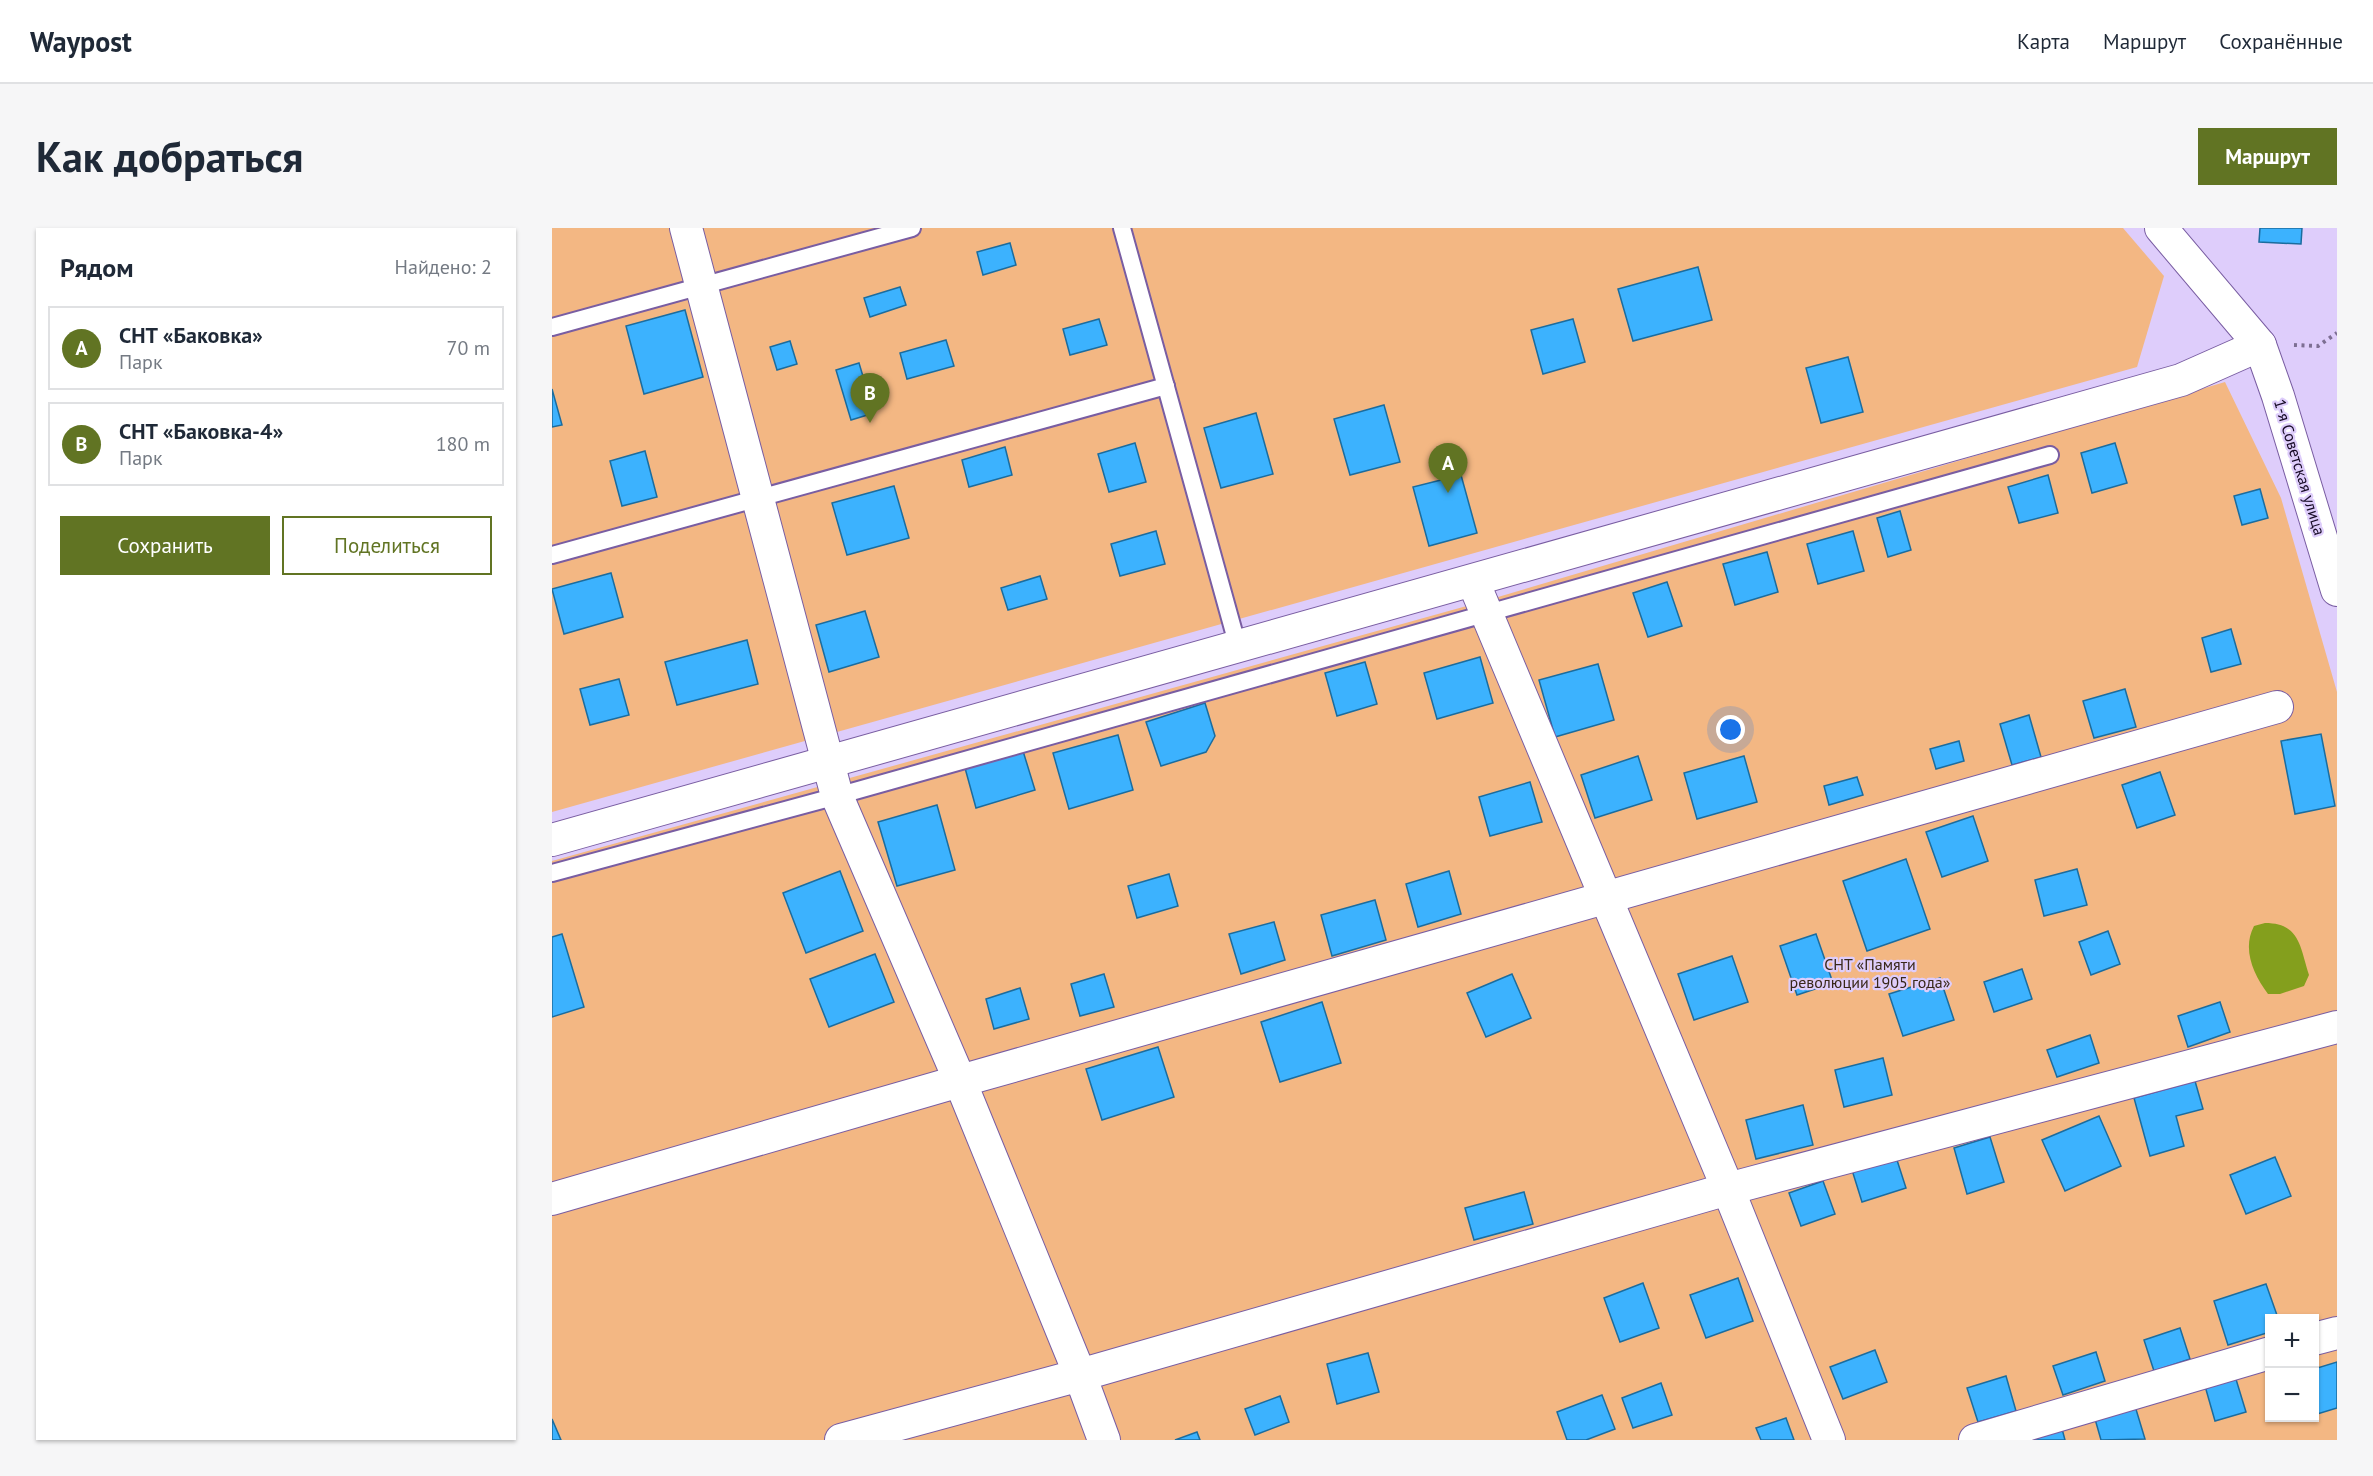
<!DOCTYPE html>
<html lang="ru">
<meta charset="utf-8">
<style>
:root{--surface:#fff;--page:#f6f6f7;--text:#1f2937;--muted:#747a83;--line:#e0e1e3;--accent:#617423}
body{margin:0;font-family:"PT Sans",sans-serif;background:var(--page);color:var(--text)}
.controls{position:absolute;right:18px;bottom:18px;display:grid;overflow:hidden;border-radius:0px;box-shadow:0 2px 4px #0004}
.controls button{width:54px;height:54px;display:grid;place-items:center;padding:0;border:0;border-bottom:2px solid var(--line);background:var(--surface);color:var(--text);font:30px sans-serif}
.you{position:absolute;left:1179px;top:502px;width:21px;height:21px;margin:-15px;border:4px solid #fff;border-radius:50%;background:#1a73e8;box-shadow:0 0 0 9px #1a73e833}
.badge{display:grid;place-items:center;width:39px;height:39px;border-radius:50%;background:var(--accent);color:#fff;font-size:20px;font-weight:700}
.pin{position:absolute;translate:-50% -50px;filter:drop-shadow(0 2px 3px #0008)}
.pin::after{content:'';position:absolute;top:32px;width:21px;height:18px;background:inherit;clip-path:polygon(0 0,100% 0,50% 100%)}
.list{margin:0;padding:0;list-style:none}
h2{display:flex;justify-content:space-between;align-items:center;height:78px;margin:0;padding:0 24px;font-size:26px}
h2 small{font-size:20px;font-weight:400;color:var(--muted)}
.list li{display:grid;grid-template-columns:39px 1fr auto;gap:18px;align-items:center;box-sizing:border-box;height:84px;margin:0 12px 12px;padding:0 12px;border:2px solid var(--line);border-radius:0px}
.list b{display:block;font-size:22px;white-space:nowrap}
.list p{margin:0;font-size:20px;white-space:nowrap;color:var(--muted)}
.list em{font-size:20px;font-style:normal;color:var(--muted)}
.actions{display:flex;gap:12px;padding:18px 24px}
.actions a{flex:1;padding:14px 0;border:2px solid var(--accent);border-radius:0px;text-align:center;font-size:21px;color:var(--accent)}
.actions .main{background:var(--accent);color:#fff}
.map{position:relative;flex:none;width:1785px;height:1212px;overflow:hidden;border-radius:0px}
header{display:flex;align-items:center;gap:36px;box-sizing:border-box;height:84px;padding:0 30px;background:var(--surface);border-bottom:2px solid var(--line)}
header strong{font-size:28px}
nav{display:flex;gap:33px;margin-inline-start:auto;font-size:21px}
.intro{display:flex;align-items:center;justify-content:space-between;box-sizing:border-box;height:144px;padding:0 36px}
h1{margin:0;font-size:42px}
.button{padding:15px 27px;border-radius:0px;background:var(--accent);color:#fff;font-size:21px;font-weight:700}
main{display:flex;gap:36px;padding:0 36px}
aside{flex:1;background:var(--surface);border-radius:0px;box-shadow:0 2px 4px #0004}
.map>svg:first-child{display:block}
</style>
<header>
<strong>Waypost</strong>
<nav><a>Карта</a><a>Маршрут</a><a>Сохранённые</a></nav>
</header>
<div class="intro"><h1>Как добраться</h1><a class="button">Маршрут</a></div>
<main>
<aside>
<h2>Рядом<small>Найдено: 2</small></h2>
<ul class="list">
<li><span class="badge">A</span><div><b>СНТ «Баковка»</b><p>Парк</p></div><em>70 m</em></li>
<li><span class="badge">B</span><div><b>СНТ «Баковка-4»</b><p>Парк</p></div><em>180 m</em></li>
</ul>
<div class="actions"><a class="main">Сохранить</a><a>Поделиться</a></div>
</aside>
<div class="map">
<svg width="1785" height="1212" viewBox="0 0 1785 1212">
<rect width="100%" height="100%" fill="#decdfb"/>
<!-- green -->
<g fill="#f3b783" fill-rule="evenodd">
<polygon points="0,0 1571,0 1612,48 1585,139 0,584"/>
<path d="M1673 154 1729 270 1785 464V1212H0V633L929 374ZM1718 1090H1762V1190H1718Z"/>
</g>
<!-- water -->
<path fill="#849f1d" d="M1713 695C1748 695 1748 719 1757 747L1752 758 1728 766H1716C1701 746 1690 721 1702 698Z"/>
<!-- building -->
<g fill="#3cb2fe" stroke="#1b6c9e" stroke-width="1.5">
<polygon points="1708,0 1750,0 1749,16 1707,14"/>
<polygon points="458,15 464,37 431,47 425,24"/>
<polygon points="1146,39 1160,92 1081,113 1066,61"/>
<polygon points="348,59 354,77 318,89 312,70"/>
<polygon points="133,82 151,149 92,166 74,98"/>
<polygon points="547,91 555,117 518,127 511,101"/>
<polygon points="1021,91 1033,134 991,146 979,102"/>
<polygon points="394,112 402,138 355,151 348,125"/>
<polygon points="238,113 245,136 225,142 218,119"/>
<polygon points="1296,129 1311,184 1269,195 1254,140"/>
<polygon points="307,135 322,185 299,192 284,142"/>
<polygon points="0,161 10,197 0,199"/>
<polygon points="832,177 848,234 798,247 782,191"/>
<polygon points="704,185 721,246 669,260 652,200"/>
<polygon points="583,215 594,254 557,264 546,226"/>
<polygon points="1563,215 1575,255 1540,265 1529,225"/>
<polygon points="453,219 460,247 417,259 410,232"/>
<polygon points="93,223 105,269 70,278 58,233"/>
<polygon points="909,247 925,305 877,318 861,259"/>
<polygon points="1496,247 1506,285 1467,295 1456,259"/>
<polygon points="342,258 357,310 295,327 280,275"/>
<polygon points="1708,261 1716,290 1690,297 1682,268"/>
<polygon points="1348,283 1359,322 1336,329 1325,290"/>
<polygon points="604,303 613,336 568,348 559,316"/>
<polygon points="1301,303 1312,343 1266,356 1255,316"/>
<polygon points="1215,324 1226,364 1183,377 1171,336"/>
<polygon points="59,345 71,389 12,406 0,361"/>
<polygon points="488,348 495,371 456,382 449,360"/>
<polygon points="1115,354 1130,398 1096,409 1081,365"/>
<polygon points="313,383 327,429 277,444 264,397"/>
<polygon points="1679,401 1689,436 1659,444 1650,410"/>
<polygon points="195,412 206,456 125,477 113,434"/>
<polygon points="928,429 941,475 885,491 872,445"/>
<polygon points="813,434 825,476 785,488 773,445"/>
<polygon points="1046,436 1062,492 1003,509 987,452"/>
<polygon points="67,451 77,487 38,497 28,461"/>
<polygon points="1573,461 1584,499 1542,510 1531,473"/>
<polygon points="653,475 663,508 654,524 609,538 594,494"/>
<polygon points="1477,487 1489,529 1460,537 1448,496"/>
<polygon points="1769,506 1783,578 1743,586 1729,513"/>
<polygon points="566,507 581,562 517,581 501,525"/>
<polygon points="1407,513 1412,533 1384,541 1378,521"/>
<polygon points="471,523 483,562 424,580 413,540"/>
<polygon points="1086,528 1100,572 1043,590 1029,547"/>
<polygon points="1192,528 1205,574 1145,591 1132,545"/>
<polygon points="1608,544 1623,587 1585,600 1570,557"/>
<polygon points="1305,549 1311,567 1277,577 1272,558"/>
<polygon points="978,554 990,594 938,608 927,569"/>
<polygon points="385,577 403,642 345,658 326,594"/>
<polygon points="1421,588 1436,633 1390,649 1374,604"/>
<polygon points="1354,631 1378,701 1315,723 1291,653"/>
<polygon points="1525,641 1535,677 1492,688 1483,652"/>
<polygon points="288,643 311,703 254,725 231,665"/>
<polygon points="897,643 909,686 866,699 854,656"/>
<polygon points="617,646 626,678 585,690 576,658"/>
<polygon points="823,672 834,712 780,728 769,687"/>
<polygon points="722,694 733,732 689,746 677,706"/>
<polygon points="1556,703 1568,736 1539,747 1527,714"/>
<polygon points="10,706 32,779 0,789 0,709"/>
<polygon points="1264,706 1281,755 1245,767 1228,718"/>
<polygon points="323,726 342,774 277,799 258,751"/>
<polygon points="1180,728 1196,774 1142,792 1126,746"/>
<polygon points="1470,741 1480,771 1442,784 1432,754"/>
<polygon points="552,746 562,779 528,788 519,756"/>
<polygon points="960,746 979,790 934,809 915,765"/>
<polygon points="1388,750 1402,792 1351,808 1337,766"/>
<polygon points="468,760 477,791 442,801 434,771"/>
<polygon points="770,774 789,835 728,854 709,794"/>
<polygon points="1668,774 1678,804 1636,819 1626,788"/>
<polygon points="1538,807 1547,835 1505,849 1495,822"/>
<polygon points="606,819 622,869 550,892 534,841"/>
<polygon points="1331,830 1340,867 1292,879 1283,842"/>
<polygon points="1643,853 1651,881 1624,888 1632,918 1598,928 1582,870"/>
<polygon points="1251,877 1261,917 1204,931 1194,892"/>
<polygon points="1547,888 1569,938 1513,963 1490,912"/>
<polygon points="1438,909 1452,954 1415,966 1402,920"/>
<polygon points="1344,929 1354,960 1310,974 1300,942"/>
<polygon points="1723,929 1739,968 1694,986 1678,947"/>
<polygon points="1271,953 1283,986 1249,998 1237,965"/>
<polygon points="972,964 981,996 922,1012 913,980"/>
<polygon points="1186,1050 1201,1093 1154,1110 1138,1067"/>
<polygon points="1091,1055 1107,1100 1068,1114 1052,1070"/>
<polygon points="1714,1056 1726,1090 1718,1090 1718,1104 1676,1117 1662,1073"/>
<polygon points="1628,1100 1638,1131 1602,1143 1592,1112"/>
<polygon points="1323,1122 1335,1154 1291,1171 1278,1139"/>
<polygon points="1544,1124 1553,1153 1511,1167 1501,1138"/>
<polygon points="816,1125 827,1164 785,1176 775,1136"/>
<polygon points="1785,1134 1785,1180 1762,1187 1762,1141"/>
<polygon points="1454,1148 1464,1183 1426,1194 1415,1160"/>
<polygon points="1683,1148 1694,1184 1663,1193 1653,1158"/>
<polygon points="1109,1155 1120,1187 1081,1200 1070,1170"/>
<polygon points="1050,1167 1063,1201 1034,1212 1015,1212 1005,1184"/>
<polygon points="728,1168 737,1194 703,1207 693,1181"/>
<polygon points="1583,1178 1593,1211 1549,1212 1543,1191"/>
<polygon points="1234,1190 1242,1212 1209,1212 1204,1200"/>
<polygon points="0,1191 9,1212 0,1212"/>
<polygon points="1509,1197 1513,1212 1462,1212"/>
<polygon points="645,1204 648,1212 623,1212"/>
</g>
<g fill="none" stroke-linecap="round" stroke-linejoin="round">
<defs>
<g id="lane">
<polyline points="570,0 686,419"/>
<polyline points="0,99 360,0"/>
<polyline points="0,327 614,158"/>
<polyline points="0,645 285,568 1498,227"/>
</g>
<g id="street">
<polyline points="134,0 285,568 408,853 528,1147 552,1212"/>
<polyline points="1708,117 1726,168 1785,362"/>
<polyline points="921,353 1176,961 1277,1212"/>
<polyline points="0,612 1629,152 1708,117 1609,0"/>
<polyline points="0,971 408,853 1725,479"/>
<polyline points="1762,1111 1785,1105"/>
<polyline points="289,1212 528,1147 1176,961 1785,799"/>
<polyline points="1423,1212 1718,1125"/>
</g>
</defs>
<!-- lane casing -->
<use href="#lane" stroke="#795da2" stroke-width="20"/>
<!-- street casing -->
<use href="#street" stroke="#795da2" stroke-width="34"/>
<!-- path -->
<polyline stroke="#7d6f93" stroke-width="4" stroke-dasharray="3 4.5" stroke-linecap="butt" points="1742,117 1766,118 1785,105"/>
<!-- lane -->
<use href="#lane" stroke="#fff" stroke-width="16"/>
<!-- street -->
<use href="#street" stroke="#fff" stroke-width="32"/>
</g>
<g text-anchor="middle" stroke-width="4.5" stroke-linejoin="round" paint-order="stroke">
<!-- street labels -->
<g font-size="16" fill="#170b26" stroke="#decdfb">
<text transform="translate(1748 239) rotate(73)" y="6">1-я Советская улица</text>
</g>
<!-- park labels -->
<g font-size="16" fill="#382718" stroke="#decdfb">
<text x="1318" y="742">СНТ «Памяти<tspan x="1318" dy="18">революции 1905 года»</tspan></text>
</g>
</g>
</svg>
<div class="controls">
<button>+</button>
<button>−</button>
</div>
<div class="you"></div>
<div class="pin badge" style="left:896px;top:265px">A</div>
<div class="pin badge" style="left:318px;top:195px">B</div>
</div>
</main>
